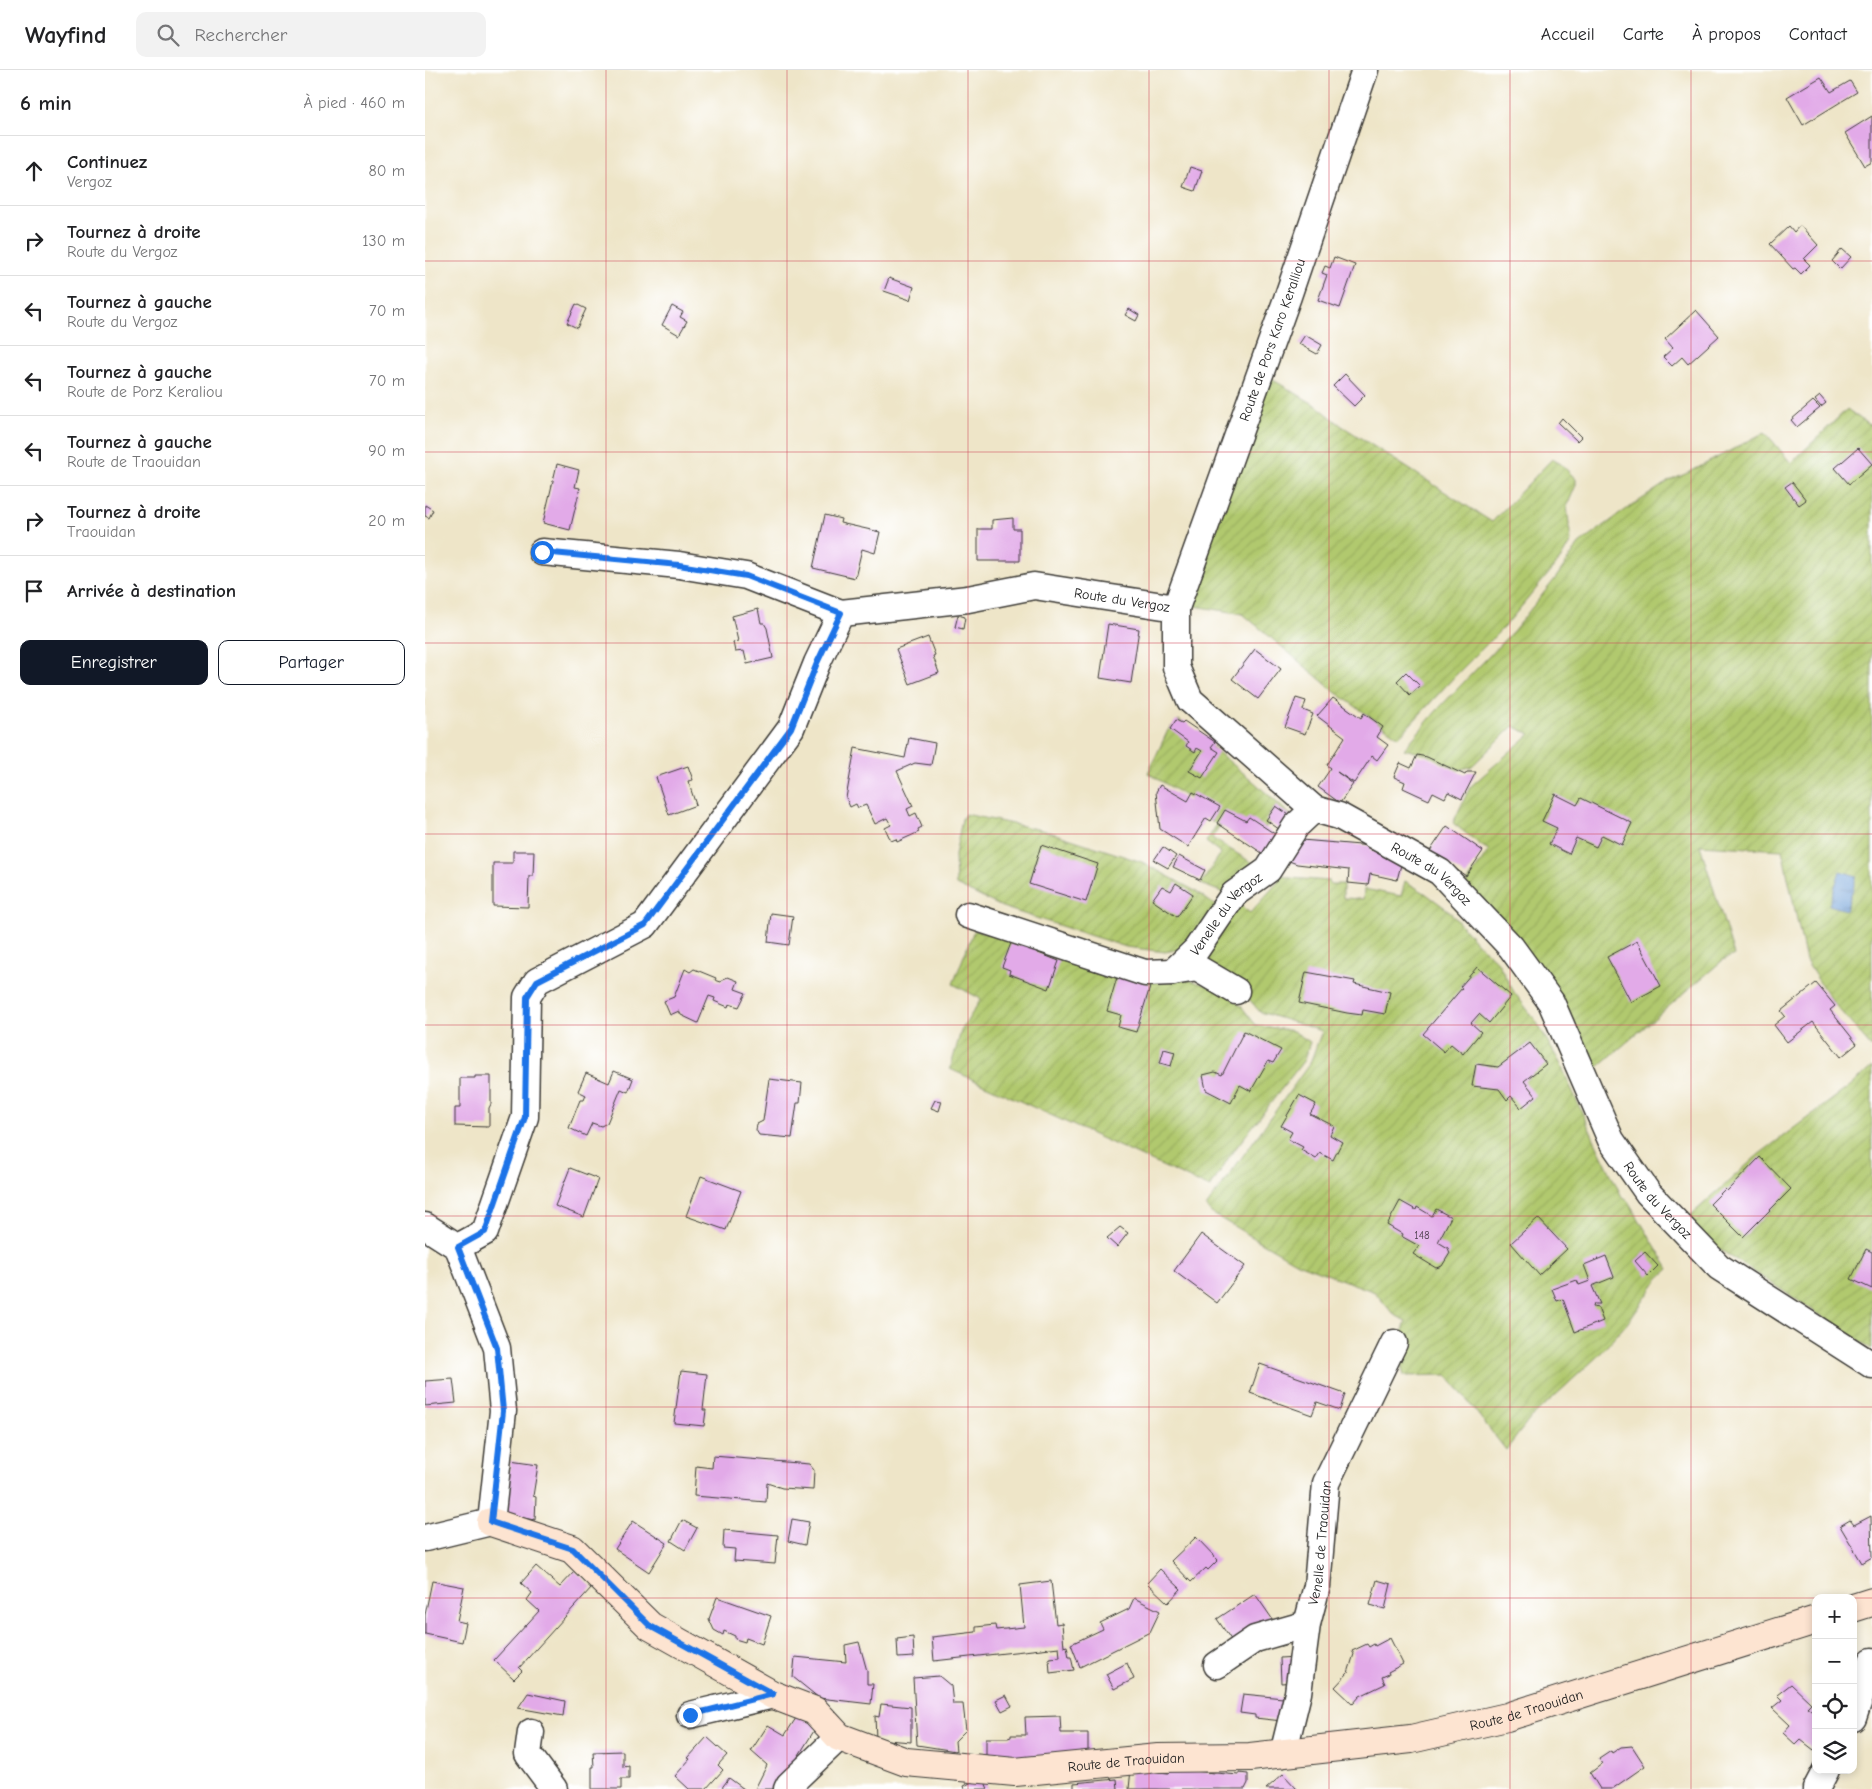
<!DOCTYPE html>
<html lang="fr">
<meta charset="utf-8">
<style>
:root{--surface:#fff;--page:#f2f2f2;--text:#202124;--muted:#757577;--line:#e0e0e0;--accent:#111827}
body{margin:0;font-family:"Comic Neue",sans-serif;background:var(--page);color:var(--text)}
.controls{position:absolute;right:15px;bottom:15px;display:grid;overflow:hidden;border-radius:10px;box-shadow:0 2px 8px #0003}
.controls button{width:45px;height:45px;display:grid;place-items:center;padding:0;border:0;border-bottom:1px solid var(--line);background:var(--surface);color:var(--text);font:25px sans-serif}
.stop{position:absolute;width:15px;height:15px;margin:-11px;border:4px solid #1a73e8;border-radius:50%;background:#fff}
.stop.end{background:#1a73e8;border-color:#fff;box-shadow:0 1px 5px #0008}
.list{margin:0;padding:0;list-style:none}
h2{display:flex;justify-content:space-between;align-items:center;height:65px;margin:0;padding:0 20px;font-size:21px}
h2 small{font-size:16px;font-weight:400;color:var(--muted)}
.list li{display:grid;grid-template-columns:32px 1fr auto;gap:15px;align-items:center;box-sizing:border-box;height:70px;padding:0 20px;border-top:1px solid var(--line)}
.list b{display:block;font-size:19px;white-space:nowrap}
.list p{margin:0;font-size:16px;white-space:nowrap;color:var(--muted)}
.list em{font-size:16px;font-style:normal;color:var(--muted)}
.actions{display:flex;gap:10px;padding:15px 20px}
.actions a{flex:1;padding:11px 0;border:1px solid var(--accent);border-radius:10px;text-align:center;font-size:18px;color:var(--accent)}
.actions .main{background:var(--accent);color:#fff}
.icon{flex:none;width:28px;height:28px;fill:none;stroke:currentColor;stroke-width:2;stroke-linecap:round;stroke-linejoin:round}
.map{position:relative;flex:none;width:1447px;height:1719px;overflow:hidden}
header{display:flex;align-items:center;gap:30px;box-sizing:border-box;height:70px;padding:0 25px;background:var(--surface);border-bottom:1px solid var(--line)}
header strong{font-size:24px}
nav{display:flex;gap:28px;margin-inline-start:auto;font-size:18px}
.search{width:350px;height:45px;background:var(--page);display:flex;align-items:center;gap:12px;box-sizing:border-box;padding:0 18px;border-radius:10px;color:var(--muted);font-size:19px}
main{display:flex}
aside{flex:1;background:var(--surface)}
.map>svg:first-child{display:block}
</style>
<header>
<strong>Wayfind</strong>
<div class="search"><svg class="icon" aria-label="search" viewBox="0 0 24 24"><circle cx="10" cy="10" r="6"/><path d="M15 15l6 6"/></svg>Rechercher</div>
<nav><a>Accueil</a><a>Carte</a><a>À propos</a><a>Contact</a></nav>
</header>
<main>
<aside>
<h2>6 min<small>À pied · 460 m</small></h2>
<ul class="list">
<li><svg class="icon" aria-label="ahead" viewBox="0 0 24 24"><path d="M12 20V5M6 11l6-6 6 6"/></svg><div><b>Continuez</b><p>Vergoz</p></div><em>80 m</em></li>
<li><svg class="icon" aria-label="right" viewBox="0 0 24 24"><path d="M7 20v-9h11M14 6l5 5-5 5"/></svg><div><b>Tournez à droite</b><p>Route du Vergoz</p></div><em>130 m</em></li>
<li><svg class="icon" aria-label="left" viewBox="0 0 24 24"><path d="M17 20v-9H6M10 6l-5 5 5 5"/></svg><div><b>Tournez à gauche</b><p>Route du Vergoz</p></div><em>70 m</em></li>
<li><svg class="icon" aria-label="left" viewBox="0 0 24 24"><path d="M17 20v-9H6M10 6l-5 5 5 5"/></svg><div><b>Tournez à gauche</b><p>Route de Porz Keraliou</p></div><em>70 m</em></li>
<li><svg class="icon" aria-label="left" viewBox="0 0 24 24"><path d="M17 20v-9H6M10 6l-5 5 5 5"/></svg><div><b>Tournez à gauche</b><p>Route de Traouidan</p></div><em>90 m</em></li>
<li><svg class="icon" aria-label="right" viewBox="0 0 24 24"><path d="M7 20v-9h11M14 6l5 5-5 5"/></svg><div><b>Tournez à droite</b><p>Traouidan</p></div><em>20 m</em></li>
<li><svg class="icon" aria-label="arrive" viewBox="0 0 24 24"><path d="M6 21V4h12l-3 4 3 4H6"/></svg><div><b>Arrivée à destination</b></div></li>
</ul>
<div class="actions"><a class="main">Enregistrer</a><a>Partager</a></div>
</aside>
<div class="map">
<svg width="1447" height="1719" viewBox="0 0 1447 1719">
<defs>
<pattern id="garden-furrows" width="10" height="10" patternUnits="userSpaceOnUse" patternTransform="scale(1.25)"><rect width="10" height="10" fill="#b1c96e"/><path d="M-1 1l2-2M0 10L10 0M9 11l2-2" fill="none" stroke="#98ac5f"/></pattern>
<pattern id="water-ripples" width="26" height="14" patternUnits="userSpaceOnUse" patternTransform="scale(1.25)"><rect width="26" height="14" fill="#6b9cd5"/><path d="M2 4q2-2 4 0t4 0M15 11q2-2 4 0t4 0" fill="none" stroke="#577eac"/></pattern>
</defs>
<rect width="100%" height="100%" fill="#fff"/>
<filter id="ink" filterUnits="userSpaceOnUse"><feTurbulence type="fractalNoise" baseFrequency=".02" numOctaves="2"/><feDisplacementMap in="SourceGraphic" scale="10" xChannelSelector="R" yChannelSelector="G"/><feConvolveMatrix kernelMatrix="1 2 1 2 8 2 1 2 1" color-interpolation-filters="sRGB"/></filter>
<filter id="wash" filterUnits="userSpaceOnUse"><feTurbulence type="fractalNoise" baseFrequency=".0096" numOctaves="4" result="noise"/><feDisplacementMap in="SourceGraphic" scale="20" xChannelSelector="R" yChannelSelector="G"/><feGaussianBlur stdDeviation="1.12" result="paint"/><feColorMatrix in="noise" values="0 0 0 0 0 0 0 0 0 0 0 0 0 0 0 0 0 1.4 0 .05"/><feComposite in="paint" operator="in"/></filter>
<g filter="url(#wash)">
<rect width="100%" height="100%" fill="#eee5c8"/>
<!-- garden -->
<g fill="url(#garden-furrows)" stroke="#667245">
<polygon points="840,305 892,336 917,356 1067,452 1127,389 1136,394 1151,409 1151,415 1142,436 1146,471 1135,490 1081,555 1030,606 974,667 910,622 818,544 764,535"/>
<polygon points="1422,339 1444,355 1447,353 1447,978 1406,930 1381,891 1357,780 1275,775 1309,885 1298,890 1167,1002 1041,814 1064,780 1057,776 1028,753 1045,717 1105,664 1088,656 1046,697 1033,700 1003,685 979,679 1013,639 1089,560 1130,509 1154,474 1199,441 1244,411 1265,402 1340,362 1366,393"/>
<polygon points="754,650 828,711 870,749 845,751 836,764 816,766 795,755 787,768 829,794 804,825 776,814 796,783 781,772 792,754 763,737 767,730 723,703 743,660"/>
<polygon points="540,744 621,761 717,792 772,822 792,837 756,879 740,882 701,877 577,837 531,815 530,785 537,749"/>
<polygon points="851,803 865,808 904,811 905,814 918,814 918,828 938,829 939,819 976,826 980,811 1000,823 1023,840 1051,872 1072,891 1089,922 1111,951 1135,993 1169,1069 1197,1127 1203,1131 1244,1199 1234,1208 1205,1250 1174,1285 1105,1349 1081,1380 1022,1305 979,1306 972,1280 981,1251 968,1244 950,1222 872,1193 786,1143 781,1137 885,993 897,961 835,942 812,915 773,887 815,835 825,843 854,811 847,804"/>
<polygon points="549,860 754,907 797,920 816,936 831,955 868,961 885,972 879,990 804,1087 785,1118 525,999 536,961 556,929 528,914"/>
<polygon points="1447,997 1447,1279 1256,1154 1333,1085 1425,1016"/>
</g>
<!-- water -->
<polygon fill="url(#water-ripples)" stroke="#445c78" points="1415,801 1432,806 1421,840 1404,835"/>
<g id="blocks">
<!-- building -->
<g fill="#e2aae8">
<polygon points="1396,7 1406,22 1425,11 1432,22 1378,55 1362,27"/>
<polygon points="1447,46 1447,92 1440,96 1420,63"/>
<polygon points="765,97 777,101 770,121 758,117"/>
<polygon points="1375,155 1393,175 1379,189 1385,195 1376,204 1370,198 1368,199 1345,174 1364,156 1369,162"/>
<polygon points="1417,179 1426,187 1415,199 1407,191"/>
<polygon points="909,187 930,195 915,238 893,230 902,205 897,203 900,196 905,198"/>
<polygon points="464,208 489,217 485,230 459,221"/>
<polygon points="151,234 161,239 152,258 142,253"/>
<polygon points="247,236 258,242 255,247 262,251 254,265 237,255"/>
<polygon points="704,239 714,245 711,251 700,245"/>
<polygon points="1271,240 1294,266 1263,294 1257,287 1247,296 1238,287 1248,278 1240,269"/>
<polygon points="880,265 897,275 892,284 874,274"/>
<polygon points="920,304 940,325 929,336 908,316"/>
<polygon points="1395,326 1401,333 1396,337 1390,330"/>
<polygon points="1388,331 1395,338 1372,357 1366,350"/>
<polygon points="1137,348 1156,367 1152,371 1133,353"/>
<polygon points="1433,378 1447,394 1424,414 1410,398"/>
<polygon points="132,394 154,400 150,417 155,418 145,460 118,453"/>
<polygon points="1367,412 1381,430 1374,435 1360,417"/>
<polygon points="0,435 8,440 4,448 0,446"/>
<polygon points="400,445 416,449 415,453 455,462 450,483 437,479 430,508 388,498"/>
<polygon points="588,448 588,459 595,459 595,491 553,491 553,459 567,459 567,450"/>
<polygon points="333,539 336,553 339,553 342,558 348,588 322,594 319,581 310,582 308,572 313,571 307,546"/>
<polygon points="533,545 540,547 538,559 530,557"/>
<polygon points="683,554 714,559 706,613 675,608"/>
<polygon points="503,567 510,585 508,586 514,603 485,614 471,579"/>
<polygon points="830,579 856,599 833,629 807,609"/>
<polygon points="981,602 995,616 985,625 972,611"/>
<polygon points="871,628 881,631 878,640 888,644 880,664 860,657"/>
<polygon points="908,628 936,648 939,643 958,657 952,667 963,675 952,690 947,686 929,713 912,702 928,714 915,733 893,717 906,698 902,695 920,667 892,646"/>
<polygon points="751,650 757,653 759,651 790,672 786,677 794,682 777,708 764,701 777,681 772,678 770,682 761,676 763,672 745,659"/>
<polygon points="484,668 510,673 506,695 490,693 472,701 488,736 482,739 485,746 491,743 497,757 493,759 494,762 472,772 471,769 466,771 460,758 466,755 462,748 450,754 441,735 433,738 431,734 425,737 421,728 430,678 480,688"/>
<polygon points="992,685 1002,687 1040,705 1042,702 1051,702 1037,729 1023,722 1020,728 1008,722 1004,730 978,718 980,712 969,707 975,693 986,698"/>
<polygon points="263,696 268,710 263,711 271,735 244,745 231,707"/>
<polygon points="735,715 763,731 768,722 795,737 786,751 781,748 763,777 735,759 731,722"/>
<polygon points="1130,724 1152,735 1156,728 1207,753 1197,775 1177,765 1171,777 1151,768 1144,784 1124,774 1132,758 1117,751"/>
<polygon points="851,736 867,747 858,762 841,750"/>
<polygon points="800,740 821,751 824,747 853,766 840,785 792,753"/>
<polygon points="1022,756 1058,781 1041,806 1005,781"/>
<polygon points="865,769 947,776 946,780 978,787 972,810 945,804 943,815 923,813 924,800 872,794 856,788"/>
<polygon points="616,775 673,794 661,832 604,814"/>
<polygon points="738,777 751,786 743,798 729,790"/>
<polygon points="88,781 109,781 108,806 104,806 103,837 68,836 68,793 88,793"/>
<polygon points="754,786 780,800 775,810 748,797"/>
<polygon points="751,813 768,824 752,847 727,830 737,816 746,821"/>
<polygon points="346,843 368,846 364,875 343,872"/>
<polygon points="1212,871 1236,916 1206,932 1182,887"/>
<polygon points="596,872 612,879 611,882 634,891 624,919 584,904 585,900 577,897 586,873 594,876"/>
<polygon points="1052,897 1086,926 1064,953 1054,944 1046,953 1056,962 1038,984 1026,974 1019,982 998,964 1037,918 1035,917"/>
<polygon points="260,899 265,902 269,899 291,908 290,910 296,912 298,909 303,907 313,911 310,919 321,923 314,937 304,934 303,937 289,931 290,928 284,926 273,953 256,945 254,941 245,945 239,931 249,927"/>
<polygon points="881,902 930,911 929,914 965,922 960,944 938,940 937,945 922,943 874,933"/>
<polygon points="693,904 726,914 711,962 693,957 696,945 682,941"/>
<polygon points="1391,913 1410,936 1405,940 1432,974 1416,987 1388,952 1362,972 1349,955 1360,946 1356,941"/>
<polygon points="819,961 856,980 848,993 843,991 826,1021 815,1015 806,1033 781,1020 778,1005 790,1002 797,1005"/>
<polygon points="1105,973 1121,994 1099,1011 1111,1026 1096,1038 1086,1026 1082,1030 1074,1019 1047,1016 1051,994 1073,997"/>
<polygon points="739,979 750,982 746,996 735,993"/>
<polygon points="189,1001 208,1009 203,1022 196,1019 182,1053 176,1056 167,1053 161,1066 144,1058 155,1030 159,1030 161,1025 153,1021 161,1003 184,1013"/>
<polygon points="50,1006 66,1006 66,1034 64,1038 64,1057 30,1056 30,1038 35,1038 35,1008 50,1008"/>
<polygon points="344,1009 377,1013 375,1033 372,1033 367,1068 334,1065 331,1060 332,1054 338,1051"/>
<polygon points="874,1025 891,1034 885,1044 909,1056 905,1065 917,1072 908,1090 895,1083 891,1089 876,1080 878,1077 863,1069 867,1062 856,1056"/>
<polygon points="510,1030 517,1031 514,1041 506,1038"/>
<polygon points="1335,1087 1366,1119 1318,1167 1285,1134 1300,1119 1302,1121"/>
<polygon points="145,1098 173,1109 159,1147 130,1136"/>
<polygon points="276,1106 316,1121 301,1160 261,1146"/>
<polygon points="975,1131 991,1140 992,1137 1007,1146 1011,1139 1026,1147 1013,1172 1023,1178 1025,1183 1017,1196 1011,1198 988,1184 994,1176 976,1166 977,1164 962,1155"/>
<polygon points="1113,1148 1142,1179 1114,1205 1086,1173"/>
<polygon points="695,1157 703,1163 692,1177 682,1168"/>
<polygon points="776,1164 820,1196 792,1233 749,1201"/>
<polygon points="1441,1179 1447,1182 1447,1219 1426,1209"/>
<polygon points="1220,1182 1233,1196 1223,1206 1210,1191"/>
<polygon points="1181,1186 1189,1207 1167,1216 1175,1234 1169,1234 1168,1237 1173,1238 1178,1251 1150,1262 1138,1229 1132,1231 1127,1219 1152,1210 1154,1215 1165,1211 1159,1195"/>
<polygon points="835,1294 920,1324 915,1340 892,1332 887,1345 825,1323"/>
<polygon points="256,1301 282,1304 278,1340 281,1340 279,1356 249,1353"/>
<polygon points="28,1309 31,1333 0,1336 0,1311"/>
<polygon points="288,1386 384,1394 389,1400 388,1420 357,1418 342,1413 341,1432 269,1426 271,1396 287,1398"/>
<polygon points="85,1391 113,1395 108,1426 111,1427 110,1450 80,1445"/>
<polygon points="1446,1446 1447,1487 1437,1493 1415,1456 1425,1450 1429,1455"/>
<polygon points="367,1449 384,1452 380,1475 363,1471"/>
<polygon points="257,1450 272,1458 260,1480 246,1471"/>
<polygon points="208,1451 242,1473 224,1502 190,1479"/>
<polygon points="299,1460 353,1465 350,1494 309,1491 310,1479 298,1478"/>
<polygon points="771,1467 793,1490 783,1500 781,1498 766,1512 746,1491"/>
<polygon points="111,1496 135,1517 150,1501 167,1517 94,1598 97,1601 89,1609 69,1590 114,1541 102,1530 107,1523 96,1513"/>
<polygon points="735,1499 756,1519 743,1533 722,1513"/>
<polygon points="952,1510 966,1514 960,1539 945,1535"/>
<polygon points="7,1511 39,1517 32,1551 41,1553 37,1572 0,1564 0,1545"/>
<polygon points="626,1511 631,1554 637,1553 639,1577 642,1576 644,1587 646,1587 649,1600 625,1603 624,1588 635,1587 634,1577 509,1591 507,1567 551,1562 551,1557 570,1555 571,1560 599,1557 595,1515"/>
<polygon points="830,1524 848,1550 809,1574 792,1549"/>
<polygon points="292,1527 346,1546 337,1574 321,1568 320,1572 310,1569 310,1566 299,1561 298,1565 289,1560 284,1549"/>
<polygon points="709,1528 735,1541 725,1562 655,1597 646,1574 678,1559 675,1553 704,1539"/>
<polygon points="488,1567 489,1587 473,1588 472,1569"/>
<polygon points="965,1568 978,1594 963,1602 964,1604 957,1607 960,1614 935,1626 928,1634 910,1617 923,1603 929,1584 927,1581 942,1574 944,1577 949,1574 950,1576"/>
<polygon points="434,1572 442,1601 442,1614 448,1614 446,1634 394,1628 368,1607 370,1587 421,1592 420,1575"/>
<polygon points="870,1587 870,1612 856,1613 855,1588"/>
<polygon points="702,1593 709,1609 689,1619 681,1604"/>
<polygon points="514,1606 526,1616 528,1634 538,1634 541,1660 530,1671 531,1681 492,1675 488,1608"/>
<polygon points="1366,1614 1386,1633 1382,1637 1388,1641 1391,1639 1391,1678 1389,1680 1376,1670 1371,1675 1358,1663 1365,1655 1347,1638 1357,1630 1352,1625"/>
<polygon points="103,1623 140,1631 138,1646 93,1638"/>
<polygon points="818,1624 858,1628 857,1651 830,1648 830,1645 815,1643"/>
<polygon points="581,1625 587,1636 577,1641 571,1630"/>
<polygon points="456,1634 486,1637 486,1672 451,1669 450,1646 454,1647"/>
<polygon points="373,1645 392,1656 353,1719 330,1719 342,1695 326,1681 343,1655 360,1665"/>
<polygon points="635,1646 636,1663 663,1663 663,1683 650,1682 650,1686 561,1689 561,1668 583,1668 586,1667 586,1665 601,1665 600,1647"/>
<polygon points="282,1667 302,1685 293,1695 298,1700 281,1719 264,1719 250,1706 265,1689 263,1688"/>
<polygon points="1207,1676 1220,1696 1187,1719 1175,1719 1165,1703 1177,1694 1174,1689 1186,1681 1187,1683 1196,1677"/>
<polygon points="198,1681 198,1697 204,1696 204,1709 196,1709 196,1719 167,1719 167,1697 169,1697 168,1682"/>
<polygon points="706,1699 743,1703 743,1699 814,1705 814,1703 823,1704 823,1713 820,1719 704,1719"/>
<polygon points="858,1704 872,1719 841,1719"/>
<polygon points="558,1707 563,1719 540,1719 539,1716"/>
<polygon points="304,1708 319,1719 296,1719"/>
<polygon points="692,1709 693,1719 649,1719 649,1713"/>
</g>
</g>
</g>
<g filter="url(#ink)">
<use href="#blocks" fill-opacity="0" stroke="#3c3a36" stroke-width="1"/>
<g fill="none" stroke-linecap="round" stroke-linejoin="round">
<defs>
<g id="street">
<polyline points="117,482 254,495 321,506 416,543"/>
<path id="s1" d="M751 538 863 226 940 0"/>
<polyline points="543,845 720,903 748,902"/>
<path id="s2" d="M811 921 772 898 748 902 771 880 809 824 843 800 871 756 889 739"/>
<polyline points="0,1156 33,1177 72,1278 78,1341 66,1452 0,1468"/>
<path id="s3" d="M33 1177 60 1162 100 1047 102 927 112 911 220 855 366 658 392 593 416 543 543 529 609 516 751 538V597L765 630 889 739 914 746 1015 802 1086 877 1126 932 1186 1070 1223 1123 1294 1197 1447 1295"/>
<polyline points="792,1595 830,1569 882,1554"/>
<polyline points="265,1645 348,1625"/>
<polyline points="1428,1648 1447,1591"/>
<polyline points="106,1662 103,1684 129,1719"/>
<path id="s4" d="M858 1684 873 1623 882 1554 892 1516 901 1413 969 1273"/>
<polyline points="362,1719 364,1715 414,1667"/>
<polyline points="1391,1719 1401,1700"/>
</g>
<g id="secondary">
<path id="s5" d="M66 1452 147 1479 225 1556 348 1625 390 1641 414 1667 481 1692 590 1702 733 1688 825 1687 986 1669 1082 1647 1391 1550"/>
<polyline points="1428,1538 1447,1532"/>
</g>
</defs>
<!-- street casing -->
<use href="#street" stroke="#3c3a36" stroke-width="29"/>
<!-- secondary casing -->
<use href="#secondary" stroke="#3c3a36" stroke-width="30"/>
<!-- street -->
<use href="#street" stroke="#fff" stroke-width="26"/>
<!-- secondary -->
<use href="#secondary" stroke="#fde4d1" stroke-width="28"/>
</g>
</g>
<g fill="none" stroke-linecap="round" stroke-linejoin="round" filter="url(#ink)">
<!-- route -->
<polyline stroke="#1a73e8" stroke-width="6" points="117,482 254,495 321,506 416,543 392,593 366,658 220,855 112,911 102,927 100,1047 60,1162 33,1177 72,1278 78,1341 66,1452 148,1479 225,1556 348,1624 265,1645"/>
</g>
<!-- grid -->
<path fill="none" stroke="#d1495b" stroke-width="1" stroke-opacity="0.55" d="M181 0V1719M362 0V1719M543 0V1719M724 0V1719M904 0V1719M1085 0V1719M1266 0V1719M0 191H1447M0 382H1447M0 573H1447M0 764H1447M0 955H1447M0 1146H1447M0 1337H1447M0 1528H1391M1428 1528H1447"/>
<g text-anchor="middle" stroke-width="5" stroke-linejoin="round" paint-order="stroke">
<!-- number labels -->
<g font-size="11" fill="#4e404f">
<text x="997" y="1169">148</text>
</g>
<!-- street labels -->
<g font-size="14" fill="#1c1c1c" stroke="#fff">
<text dy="5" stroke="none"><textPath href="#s1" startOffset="285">Route de Pors Karo Keralliou</textPath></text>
<text dy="5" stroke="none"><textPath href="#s3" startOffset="1068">Route du Vergoz</textPath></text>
<text dy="5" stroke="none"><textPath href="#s3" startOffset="1518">Route du Vergoz</textPath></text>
<text dy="5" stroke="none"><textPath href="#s2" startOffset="149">Venelle du Vergoz</textPath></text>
<text dy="5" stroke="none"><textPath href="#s3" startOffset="1922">Route du Vergoz</textPath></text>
<text dy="5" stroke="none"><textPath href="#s4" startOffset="215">Venelle de Traouidan</textPath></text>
<text dy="5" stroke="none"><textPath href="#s5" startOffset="1114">Route de Traouidan</textPath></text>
<text dy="5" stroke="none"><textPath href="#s5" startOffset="709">Route de Traouidan</textPath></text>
</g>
</g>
</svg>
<div class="controls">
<button>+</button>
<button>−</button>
<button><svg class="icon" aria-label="locate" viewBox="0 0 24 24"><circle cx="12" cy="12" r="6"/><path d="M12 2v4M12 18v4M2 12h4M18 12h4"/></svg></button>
<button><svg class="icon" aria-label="layers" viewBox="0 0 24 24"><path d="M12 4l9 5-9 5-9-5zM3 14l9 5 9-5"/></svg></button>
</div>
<div class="stop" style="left:117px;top:482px"></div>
<div class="stop end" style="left:265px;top:1645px"></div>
</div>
</main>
